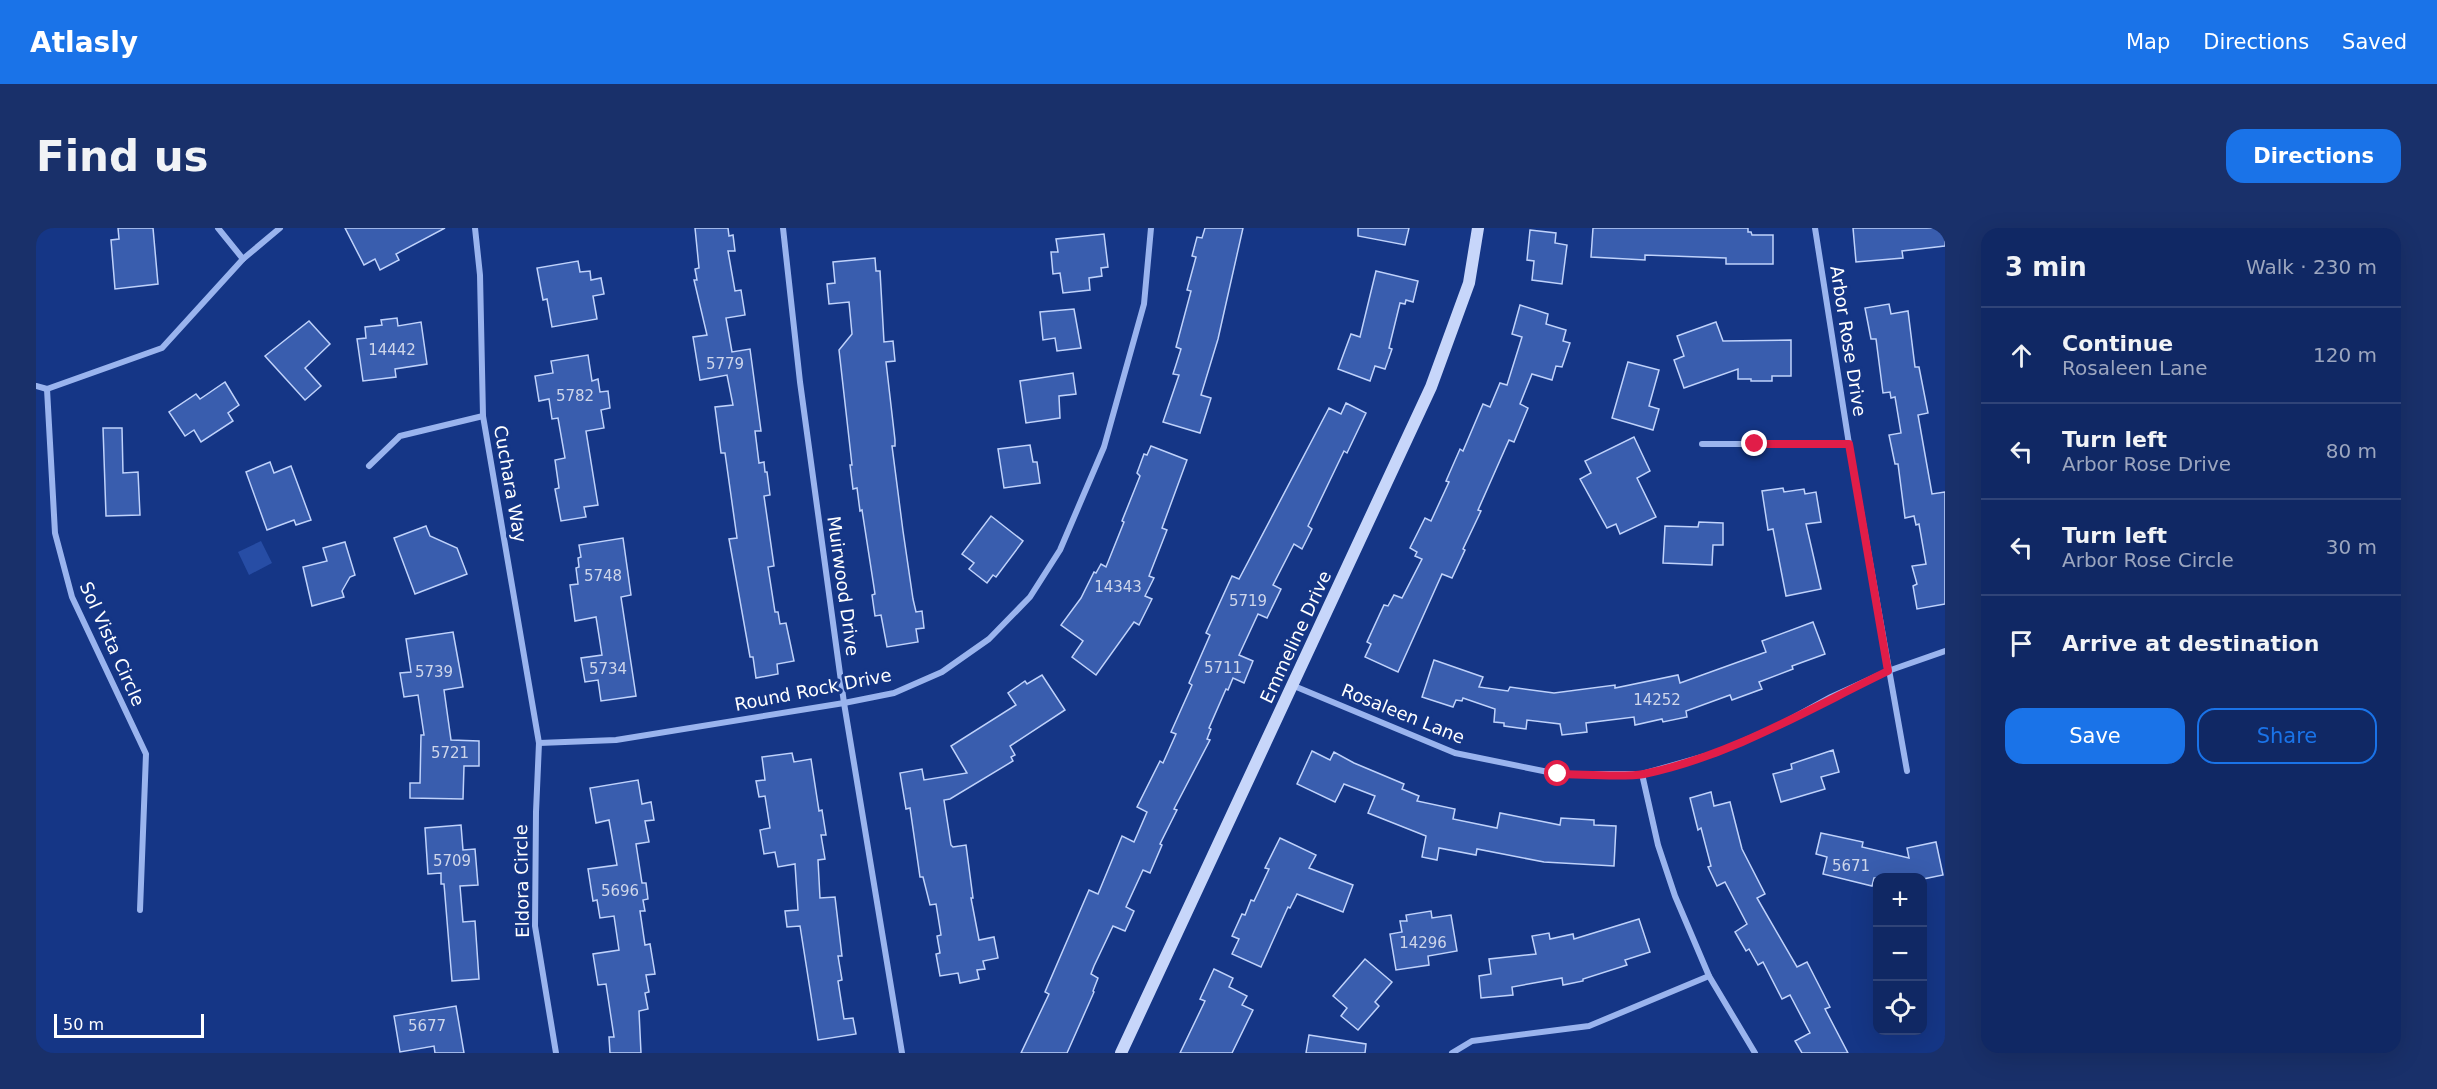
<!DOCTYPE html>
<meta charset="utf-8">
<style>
:root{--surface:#102864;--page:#19306a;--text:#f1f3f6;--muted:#9ca6bf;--line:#304478;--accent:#1a73e8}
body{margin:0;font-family:"DejaVu Sans",sans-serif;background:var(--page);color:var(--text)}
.controls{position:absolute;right:18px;bottom:18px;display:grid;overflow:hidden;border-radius:12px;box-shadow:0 6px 24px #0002}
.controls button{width:54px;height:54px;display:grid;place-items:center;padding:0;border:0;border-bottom:2px solid var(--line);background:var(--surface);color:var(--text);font:30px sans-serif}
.scale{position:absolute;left:18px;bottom:15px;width:150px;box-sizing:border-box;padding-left:6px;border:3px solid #fff;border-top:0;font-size:16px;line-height:21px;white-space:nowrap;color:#fff;-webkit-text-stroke:4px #153686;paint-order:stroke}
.stop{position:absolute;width:18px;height:18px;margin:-14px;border:4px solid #e11d48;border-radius:50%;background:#fff}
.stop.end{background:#e11d48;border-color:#fff;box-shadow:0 2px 6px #0008}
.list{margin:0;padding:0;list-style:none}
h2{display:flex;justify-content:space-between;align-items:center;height:78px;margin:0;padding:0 24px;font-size:26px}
h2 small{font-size:20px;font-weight:400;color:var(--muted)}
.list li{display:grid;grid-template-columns:39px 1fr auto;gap:18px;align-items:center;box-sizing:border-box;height:96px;padding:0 24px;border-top:2px solid var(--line)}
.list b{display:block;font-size:22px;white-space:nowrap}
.list p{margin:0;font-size:20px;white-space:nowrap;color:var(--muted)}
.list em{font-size:20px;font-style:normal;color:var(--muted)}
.actions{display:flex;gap:12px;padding:18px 24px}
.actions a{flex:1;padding:14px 0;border:2px solid var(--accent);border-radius:18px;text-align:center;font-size:21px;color:var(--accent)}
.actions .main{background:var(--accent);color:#fff}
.icon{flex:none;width:33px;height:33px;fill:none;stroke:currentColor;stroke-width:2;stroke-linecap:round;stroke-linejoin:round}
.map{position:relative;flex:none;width:1909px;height:825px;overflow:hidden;border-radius:18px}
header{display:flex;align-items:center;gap:36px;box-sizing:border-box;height:84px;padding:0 30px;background:var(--accent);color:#fff}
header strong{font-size:28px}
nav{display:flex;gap:33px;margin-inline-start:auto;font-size:21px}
.intro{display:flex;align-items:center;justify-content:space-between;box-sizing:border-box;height:144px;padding:0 36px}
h1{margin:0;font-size:42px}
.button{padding:15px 27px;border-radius:18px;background:var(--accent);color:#fff;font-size:21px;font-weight:700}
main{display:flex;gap:36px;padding:0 36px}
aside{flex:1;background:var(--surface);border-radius:18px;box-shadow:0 6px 24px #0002}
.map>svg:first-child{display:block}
</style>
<header>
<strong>Atlasly</strong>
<nav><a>Map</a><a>Directions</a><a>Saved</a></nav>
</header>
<div class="intro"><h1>Find us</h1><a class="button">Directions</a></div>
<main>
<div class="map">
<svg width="1909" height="825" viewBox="0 0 1909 825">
<rect width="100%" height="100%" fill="#153686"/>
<!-- green -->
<polygon fill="#274da5" points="225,313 236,335 213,347 202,324"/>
<!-- building -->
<g fill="#395dae" stroke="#bfd2fb" stroke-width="1.5">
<polygon points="82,0 117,0 122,56 79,61 75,12 83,11"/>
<polygon points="309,0 409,0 360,26 363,32 344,42 339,31 328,37"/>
<polygon points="659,0 692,0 693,8 697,7 699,23 692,23 699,63 705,62 709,87 690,90 696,124 714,121 725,203 719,203 723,235 728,234 729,244 731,244 734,267 728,268 738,338 732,339 739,384 742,384 744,396 750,395 758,433 741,436 742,446 720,450 717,429 714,429 693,311 701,310 689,225 685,225 679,179 697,177 691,147 664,152 657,109 671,107 658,52 661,52 659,41 663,40"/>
<polygon points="1169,0 1207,0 1182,111 1165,167 1175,170 1164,205 1127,194 1143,147 1137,146 1145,121 1140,119 1155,63 1151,62 1160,29 1156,28 1161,9 1166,10"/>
<polygon points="1322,0 1373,0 1369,17 1322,8"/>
<polygon points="1557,0 1712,0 1712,4 1715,4 1716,7 1737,7 1737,36 1690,36 1690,30 1609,27 1609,32 1555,29"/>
<polygon points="1817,0 1909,0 1909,18 1866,23 1867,30 1820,34"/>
<polygon points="1494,2 1520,5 1519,15 1531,17 1526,56 1496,52 1498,33 1491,32"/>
<polygon points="1068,6 1072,39 1065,40 1066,48 1053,50 1054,62 1027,65 1024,45 1017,46 1015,24 1022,24 1020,11"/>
<polygon points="839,30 840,43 844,43 848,114 857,113 859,133 850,134 859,212 859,218 856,218 867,303 877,371 880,384 886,383 888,400 880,401 882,414 851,419 845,387 839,388 836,367 839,366 826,282 824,283 821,260 817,261 814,237 816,237 803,122 816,106 813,74 793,76 791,56 799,55 797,34"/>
<polygon points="542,33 544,44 554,43 555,52 565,50 568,66 557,68 561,91 516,99 511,71 507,72 501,40"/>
<polygon points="1340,43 1382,53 1377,74 1370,72 1369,76 1364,75 1353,120 1356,121 1349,141 1339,138 1334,153 1302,141 1315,106 1324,109"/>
<polygon points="1853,76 1855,86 1872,83 1879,139 1883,139 1892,185 1882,187 1896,266 1909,264 1909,376 1881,381 1877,358 1881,356 1876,338 1890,336 1883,296 1880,297 1878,288 1869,290 1862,236 1859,236 1853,207 1865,205 1859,169 1855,170 1854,164 1847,165 1840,111 1835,111 1829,80"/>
<polygon points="1484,77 1512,86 1510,96 1530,102 1527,113 1534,115 1526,139 1520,138 1516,152 1496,146 1484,176 1492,180 1478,214 1473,212 1442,282 1445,283 1427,321 1429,322 1416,350 1406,346 1362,444 1329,429 1335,416 1331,414 1348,377 1352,378 1358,367 1366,370 1386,331 1379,328 1381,324 1374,320 1389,290 1395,293 1413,254 1410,253 1424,221 1427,223 1447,176 1454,179 1464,155 1471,157 1486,109 1476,106"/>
<polygon points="1038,81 1045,120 1021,123 1019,110 1007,112 1004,84"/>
<polygon points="361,90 362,98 385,94 391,136 359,141 360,149 327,153 321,111 330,110 329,99 346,97 345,92"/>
<polygon points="273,93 294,116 269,140 285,158 269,172 229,128"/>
<polygon points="1680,94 1687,113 1755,112 1755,148 1736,148 1736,153 1715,153 1715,151 1702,151 1702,141 1648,160 1638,132 1648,128 1641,108"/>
<polygon points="552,127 556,153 562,151 564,164 572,163 574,180 565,182 568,200 550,203 562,277 548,279 550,289 525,293 519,261 523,260 519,232 529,230 522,190 516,191 513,171 503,173 499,148 517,145 515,133"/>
<polygon points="1592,134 1623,142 1613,178 1623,181 1617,202 1576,190"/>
<polygon points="1037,145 1040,166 1023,168 1024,190 990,195 984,153"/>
<polygon points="189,154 203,177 192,185 197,193 165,214 158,202 149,208 133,184 160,166 164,171"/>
<polygon points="1310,175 1330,185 1311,225 1308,223 1272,298 1276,301 1266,321 1258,316 1237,357 1245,361 1231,390 1222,386 1203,427 1217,433 1208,455 1197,450 1192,462 1190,461 1173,500 1175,501 1171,511 1174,512 1138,581 1141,582 1124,616 1126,617 1114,645 1107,642 1090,679 1098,683 1089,703 1077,698 1058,738 1055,746 1062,750 1057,763 1058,764 1031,825 985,825 1013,766 1009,764 1053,662 1062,666 1086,608 1098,614 1111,584 1101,579 1124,533 1127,535 1140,506 1135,504 1156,457 1153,455 1174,407 1170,405 1196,348 1203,351 1293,180 1305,186"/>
<polygon points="67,200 86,200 87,245 102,244 104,287 70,288"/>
<polygon points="1598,209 1614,243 1601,250 1620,289 1584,306 1580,296 1571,300 1544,251 1555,245 1549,233"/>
<polygon points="994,217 997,234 1001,234 1004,255 968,260 962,221"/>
<polygon points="1115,218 1151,232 1126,300 1131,302 1113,348 1118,350 1109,368 1116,371 1103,397 1098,394 1060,447 1036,429 1047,413 1025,397 1045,370 1058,344 1060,345 1065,336 1070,339 1088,294 1086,293 1104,248 1101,245 1108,226 1111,227"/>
<polygon points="234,234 238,245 255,238 275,292 260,297 258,292 231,302 210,244"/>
<polygon points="1747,260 1748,264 1768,261 1769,266 1780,264 1785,294 1770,296 1785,361 1750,368 1737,301 1732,302 1726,263"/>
<polygon points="955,288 987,313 960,349 957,347 951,355 933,341 938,335 926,326"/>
<polygon points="1663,294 1687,295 1687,317 1677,317 1676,337 1627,335 1629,298 1662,299"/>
<polygon points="390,298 394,308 421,320 431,346 379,366 358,310"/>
<polygon points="587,310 595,367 585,369 600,468 565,473 562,452 549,454 545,430 566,427 560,389 539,393 534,357 542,356 540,340 543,339 542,330 545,329 543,317"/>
<polygon points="309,314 319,347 314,349 306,363 308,369 276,378 267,339 291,333 287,320"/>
<polygon points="1777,394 1789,426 1756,438 1757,441 1723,454 1726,461 1696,472 1694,467 1650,483 1651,489 1627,494 1626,491 1599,497 1598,489 1550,495 1551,504 1526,507 1524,496 1491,492 1490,501 1468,498 1468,495 1458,494 1459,481 1427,470 1426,473 1420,472 1417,479 1386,469 1398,432 1447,449 1443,459 1472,463 1474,459 1518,465 1579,457 1579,460 1642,447 1644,455 1730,424 1726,413"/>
<polygon points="417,404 427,459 408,462 415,512 443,513 443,538 428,538 427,571 374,570 374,555 384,555 385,507 388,507 382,467 368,469 364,445 375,444 370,411"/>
<polygon points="1006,447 1029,482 974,518 979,527 975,529 977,533 914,571 908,572 915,617 917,619 930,617 937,670 935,670 943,712 958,709 962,730 947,733 949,741 941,742 943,751 924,755 922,745 904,748 900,726 904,725 901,708 905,707 900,676 894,677 887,649 884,649 874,580 870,581 864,545 886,541 888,552 931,545 915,518 980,477 972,465 989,453 991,456"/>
<polygon points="1797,522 1803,544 1785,549 1789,561 1745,574 1737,546 1756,541 1755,536"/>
<polygon points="1276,523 1294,532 1298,524 1318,535 1368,556 1366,561 1383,568 1381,573 1419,581 1417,591 1461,600 1464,585 1524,597 1525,590 1558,592 1558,597 1580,598 1578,638 1508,634 1441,621 1440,627 1403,620 1401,632 1386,629 1390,608 1332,585 1339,568 1308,556 1299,574 1261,556"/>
<polygon points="756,525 758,534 775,531 783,583 786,582 790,607 785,607 789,631 782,632 784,670 799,669 806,728 802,728 806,752 802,753 808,791 817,790 820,806 782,812 764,698 751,699 749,683 762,682 759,636 742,639 739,624 728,626 724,602 734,600 729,568 723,569 720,553 729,552 726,529"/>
<polygon points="602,552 606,576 615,574 618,592 609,593 613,614 600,616 606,655 610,655 612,671 607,672 609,683 604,683 609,717 614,716 619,746 610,747 613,764 609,765 612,781 603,783 605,825 574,825 573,809 578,809 570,756 562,757 557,726 583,722 578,688 564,690 561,672 557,673 552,641 581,637 573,592 560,595 554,560"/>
<polygon points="1675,564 1678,578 1694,574 1706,621 1729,666 1721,670 1761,739 1771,734 1794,779 1789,781 1812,825 1766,825 1759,813 1774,805 1754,767 1746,771 1727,734 1722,737 1713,721 1710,723 1699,704 1711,696 1689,654 1681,658 1672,639 1675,638 1665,600 1662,602 1654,570"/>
<polygon points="425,597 427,622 439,621 442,657 424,658 427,694 439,693 443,751 416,753 408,656 405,656 405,645 392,646 389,600"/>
<polygon points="1785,605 1827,614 1826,619 1873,630 1871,620 1900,614 1907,647 1887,651 1887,650 1838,650 1836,658 1787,646 1791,629 1780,626"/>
<polygon points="1244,610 1280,627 1273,640 1317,657 1307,684 1261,666 1254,680 1252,679 1225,739 1196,726 1203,711 1196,708 1206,686 1209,687 1215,672 1218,673 1233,641 1229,640"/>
<polygon points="1395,683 1396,690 1415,687 1421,723 1392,728 1393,737 1360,742 1354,706 1366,704 1364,693 1371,693 1370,687"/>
<polygon points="1603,691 1614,724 1589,732 1591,737 1547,751 1547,753 1527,757 1526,750 1476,759 1477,767 1445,770 1443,748 1455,746 1453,731 1500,726 1496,708 1513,705 1514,711 1537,706 1538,711"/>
<polygon points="1329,731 1356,754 1339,774 1343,778 1322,802 1305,788 1311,780 1297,768"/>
<polygon points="1178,741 1197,750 1193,759 1211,768 1206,777 1217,782 1196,825 1144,825 1169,773 1164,771"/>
<polygon points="420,778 428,825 399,825 398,818 364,824 358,788"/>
<polygon points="1273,807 1330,816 1329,825 1270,825"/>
</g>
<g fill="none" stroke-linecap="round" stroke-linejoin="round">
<!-- street -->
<g stroke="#9ab4ee" stroke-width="6">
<polyline points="182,0 207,31"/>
<polyline points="439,0 444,47 447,188 503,515 500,584 499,698 520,825"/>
<polyline points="747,0 764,154 808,475 866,825"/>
<polyline points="1779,0 1813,216 1871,543"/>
<polyline points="0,158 11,161 126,120 207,31 244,0"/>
<polyline points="11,161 19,305 36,369 110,526 104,682"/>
<polyline points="1666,216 1813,216"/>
<polyline points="333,238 364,208 447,188"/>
<polyline points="1258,458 1419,525 1522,546 1606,546 1680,525 1744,497 1795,469 1852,443 1909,423"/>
<polyline points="503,515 580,512 808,475 858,465 906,444 953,411 994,369 1024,322 1068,219 1108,76 1115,0"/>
<polyline points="1606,546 1622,617 1639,668 1673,748 1719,825"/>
<polyline points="1416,825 1436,813 1553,798 1673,748"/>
</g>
<!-- secondary -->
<polyline stroke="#c7d6fa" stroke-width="12" points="1085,825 1395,159 1433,55 1442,0"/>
</g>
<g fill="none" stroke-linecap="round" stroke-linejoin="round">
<!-- route -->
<path stroke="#e11d48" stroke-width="8" d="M1522 546C1545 546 1587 550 1608 546 1695 528 1773 481 1852 443L1813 216H1719"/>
</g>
<g text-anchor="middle" stroke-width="6" stroke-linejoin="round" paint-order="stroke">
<!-- number labels -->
<g font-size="15" fill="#ced6eb">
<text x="356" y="127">14442</text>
<text x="689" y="141">5779</text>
<text x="539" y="173">5782</text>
<text x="567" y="353">5748</text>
<text x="1082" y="364">14343</text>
<text x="1212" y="378">5719</text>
<text x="1187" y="445">5711</text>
<text x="572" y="446">5734</text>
<text x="398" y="449">5739</text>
<text x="1621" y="477">14252</text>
<text x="414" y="530">5721</text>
<text x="416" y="638">5709</text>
<text x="1815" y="643">5671</text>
<text x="584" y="668">5696</text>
<text x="1387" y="720">14296</text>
<text x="391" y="803">5677</text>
</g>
<!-- street labels -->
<g font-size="18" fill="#fff" stroke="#153686">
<text transform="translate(1812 113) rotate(81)" y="6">Arbor Rose Drive</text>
<text transform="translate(474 256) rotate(80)" y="6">Cuchara Way</text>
<text transform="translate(807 358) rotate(82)" y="6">Muirwood Drive</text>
<text transform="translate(1260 409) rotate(-65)" y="6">Emmeline Drive</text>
<text transform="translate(76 416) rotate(66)" y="6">Sol Vista Circle</text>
<text transform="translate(777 462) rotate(-11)" y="6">Round Rock Drive</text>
<text transform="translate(1367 486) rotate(22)" y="6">Rosaleen Lane</text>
<text transform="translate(486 653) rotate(-91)" y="6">Eldora Circle</text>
</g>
</g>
</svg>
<div class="controls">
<button>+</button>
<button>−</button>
<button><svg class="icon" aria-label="locate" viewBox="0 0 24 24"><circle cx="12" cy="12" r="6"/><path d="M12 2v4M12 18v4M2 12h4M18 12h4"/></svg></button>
</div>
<div class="scale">50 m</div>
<div class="stop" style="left:1522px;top:546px"></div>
<div class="stop end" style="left:1719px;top:216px"></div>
</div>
<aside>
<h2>3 min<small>Walk · 230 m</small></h2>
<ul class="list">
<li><svg class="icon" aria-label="ahead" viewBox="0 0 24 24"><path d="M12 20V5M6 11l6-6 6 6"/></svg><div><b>Continue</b><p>Rosaleen Lane</p></div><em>120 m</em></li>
<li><svg class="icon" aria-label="left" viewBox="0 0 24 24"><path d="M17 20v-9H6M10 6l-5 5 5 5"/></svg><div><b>Turn left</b><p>Arbor Rose Drive</p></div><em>80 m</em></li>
<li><svg class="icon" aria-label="left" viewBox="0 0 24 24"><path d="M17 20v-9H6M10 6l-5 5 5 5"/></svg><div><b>Turn left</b><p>Arbor Rose Circle</p></div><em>30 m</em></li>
<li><svg class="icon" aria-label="arrive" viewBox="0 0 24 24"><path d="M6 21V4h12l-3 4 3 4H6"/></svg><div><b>Arrive at destination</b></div></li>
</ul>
<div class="actions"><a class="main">Save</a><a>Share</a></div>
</aside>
</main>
